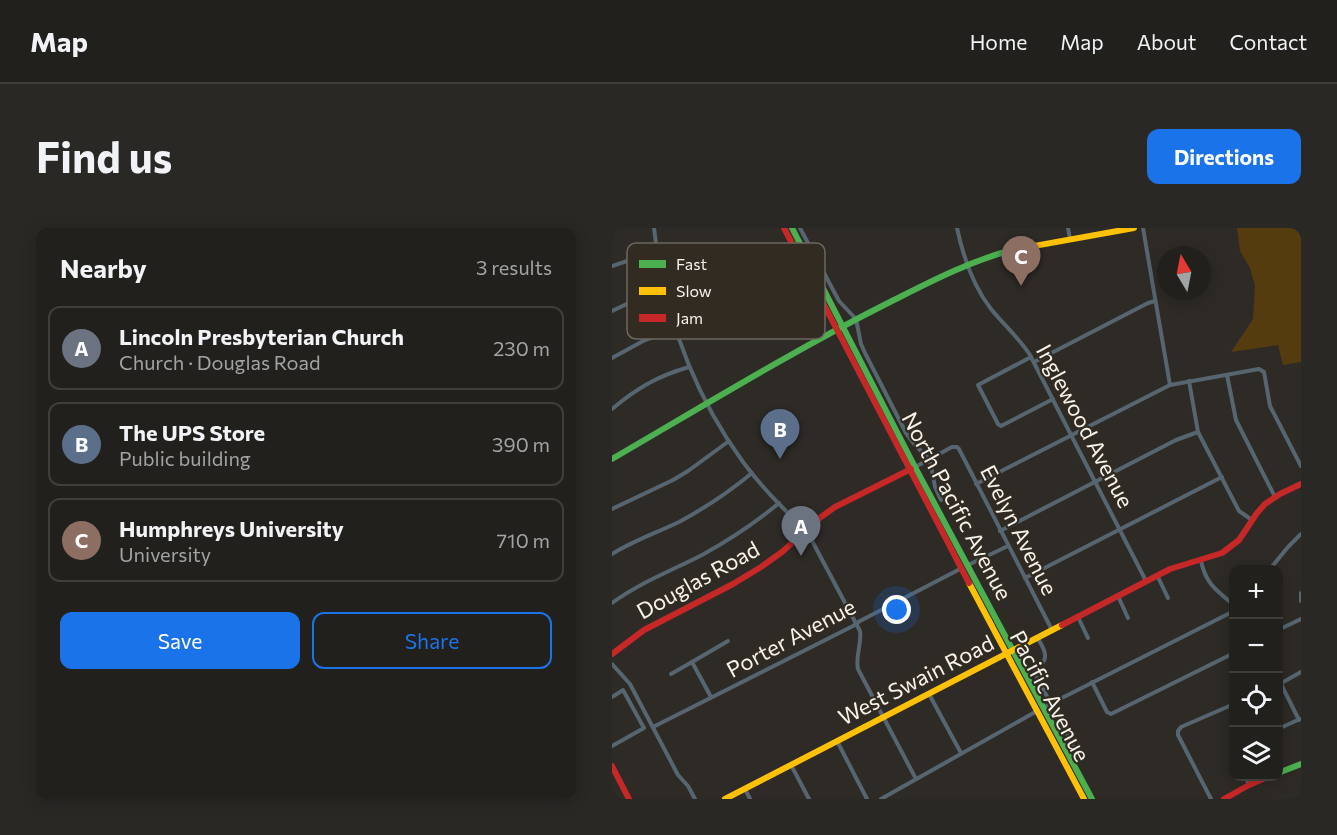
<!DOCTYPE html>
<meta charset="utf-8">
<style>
:root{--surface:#22201c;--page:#2a2825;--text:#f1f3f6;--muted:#a2a3a3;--line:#3f3e3b;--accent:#1a73e8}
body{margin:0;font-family:Commissioner,sans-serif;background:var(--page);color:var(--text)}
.controls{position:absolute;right:18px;bottom:18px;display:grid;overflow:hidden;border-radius:12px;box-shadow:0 3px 15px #0003}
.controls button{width:54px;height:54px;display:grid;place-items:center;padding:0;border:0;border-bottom:2px solid var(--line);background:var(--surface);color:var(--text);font:30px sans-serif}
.compass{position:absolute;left:545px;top:18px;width:54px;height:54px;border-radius:50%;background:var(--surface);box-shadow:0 3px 15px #0003;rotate:350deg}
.you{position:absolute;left:285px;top:382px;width:21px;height:21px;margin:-15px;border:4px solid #fff;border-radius:50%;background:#1a73e8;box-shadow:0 0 0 9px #1a73e833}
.badge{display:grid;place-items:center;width:39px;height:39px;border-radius:50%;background:var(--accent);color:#fff;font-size:20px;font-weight:700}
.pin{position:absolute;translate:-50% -50px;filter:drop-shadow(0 2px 3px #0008)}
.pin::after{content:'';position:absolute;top:32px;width:21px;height:18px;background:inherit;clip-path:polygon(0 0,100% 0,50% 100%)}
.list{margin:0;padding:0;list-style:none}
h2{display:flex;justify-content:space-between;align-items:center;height:78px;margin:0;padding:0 24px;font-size:26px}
h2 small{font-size:20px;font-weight:400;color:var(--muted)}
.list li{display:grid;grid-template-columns:39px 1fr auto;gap:18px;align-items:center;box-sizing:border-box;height:84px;margin:0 12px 12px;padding:0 12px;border:2px solid var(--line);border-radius:12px}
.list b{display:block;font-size:22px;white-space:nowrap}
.list p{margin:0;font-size:20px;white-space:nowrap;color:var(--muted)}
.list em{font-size:20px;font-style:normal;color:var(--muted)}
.actions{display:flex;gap:12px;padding:18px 24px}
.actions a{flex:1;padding:14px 0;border:2px solid var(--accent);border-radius:12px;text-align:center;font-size:21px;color:var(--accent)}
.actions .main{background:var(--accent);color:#fff}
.icon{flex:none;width:33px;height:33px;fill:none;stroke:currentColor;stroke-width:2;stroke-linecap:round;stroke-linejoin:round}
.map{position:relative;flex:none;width:689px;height:571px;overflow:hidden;border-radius:12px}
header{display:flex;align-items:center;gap:36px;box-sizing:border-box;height:84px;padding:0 30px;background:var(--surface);border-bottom:2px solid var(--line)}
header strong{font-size:28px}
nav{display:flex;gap:33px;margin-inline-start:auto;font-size:21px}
.intro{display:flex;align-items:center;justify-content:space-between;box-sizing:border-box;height:144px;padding:0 36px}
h1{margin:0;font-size:42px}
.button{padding:15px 27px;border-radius:12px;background:var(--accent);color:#fff;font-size:21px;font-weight:700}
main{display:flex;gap:36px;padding:0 36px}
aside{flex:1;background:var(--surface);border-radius:12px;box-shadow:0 3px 15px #0003}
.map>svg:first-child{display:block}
</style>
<header>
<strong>Map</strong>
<nav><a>Home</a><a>Map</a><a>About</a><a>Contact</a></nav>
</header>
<div class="intro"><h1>Find us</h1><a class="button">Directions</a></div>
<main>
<aside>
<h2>Nearby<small>3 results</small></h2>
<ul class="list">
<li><span class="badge" style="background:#6b7280">A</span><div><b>Lincoln Presbyterian Church</b><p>Church · Douglas Road</p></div><em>230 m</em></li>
<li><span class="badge" style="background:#5c6f8a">B</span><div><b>The UPS Store</b><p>Public building</p></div><em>390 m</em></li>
<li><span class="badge" style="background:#8d6e63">C</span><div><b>Humphreys University</b><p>University</p></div><em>710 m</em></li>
</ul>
<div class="actions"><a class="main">Save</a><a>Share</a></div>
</aside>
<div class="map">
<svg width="689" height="571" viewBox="0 0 689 571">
<rect width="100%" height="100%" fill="#2e2a26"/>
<!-- green -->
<polygon fill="#553c0f" points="625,0 689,0 689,134 671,137 666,117 619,124 641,91 643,58 638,40 628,23"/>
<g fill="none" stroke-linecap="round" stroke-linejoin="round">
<!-- street -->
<g stroke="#56656f" stroke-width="4">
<path d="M42 0C52 85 81 165 131 234 143 250 156 265 170 279 180 289 190 298 198 309L248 403C250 416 243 428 246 441L304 551"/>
<polyline points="188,0 227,73 244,91 249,116 253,125 294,205 303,217 315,229 319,237 323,259 329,272"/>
<path d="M345 0C351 28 361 58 379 81 392 97 407 110 418 127L534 353"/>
<polyline points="456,0 458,11"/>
<polyline points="531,0 558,157"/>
<polyline points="0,38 45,23"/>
<polyline points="0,83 19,74 52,63"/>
<polyline points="419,129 366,157 386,196 389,198 441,171"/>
<polyline points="0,130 33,112 63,101"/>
<polyline points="422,134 536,75 543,73"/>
<polyline points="615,147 624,192 663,269"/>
<polyline points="577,153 586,204 627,283 640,292"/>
<path d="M0 181C25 160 46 148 77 139"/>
<polyline points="303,239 340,219 345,219 347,221 440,402"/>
<polyline points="364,256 558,157 647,141 652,144 658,178 689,238"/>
<polyline points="0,281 61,252 76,243 117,213"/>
<polyline points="388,303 564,212 586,204"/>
<path d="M0 326C21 313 44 305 67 294 93 280 117 264 140 245"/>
<path d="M589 333C594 356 604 362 622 377"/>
<polyline points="356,337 396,318"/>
<polyline points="658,341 676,319 689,306"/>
<polyline points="545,347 556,370"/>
<polyline points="413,350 610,249"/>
<polyline points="689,365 689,373"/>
<polyline points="506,368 516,390"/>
<path d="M0 375C29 354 59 343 90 327 117 312 143 295 167 275"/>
<polyline points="466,389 476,410"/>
<polyline points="666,402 689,391"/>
<path d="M425 409C429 416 437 427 431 434 428 436 425 437 422 439V444L466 527 471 531"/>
<polyline points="0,436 18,456 66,547 76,558 83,571"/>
<polyline points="59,446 80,434"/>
<polyline points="666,450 687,492"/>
<polyline points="480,454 495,484 499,486 622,425"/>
<polyline points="666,457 689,444"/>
<polyline points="317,466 349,525"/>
<polyline points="0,469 11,462 32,500 0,518"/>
<polyline points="99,469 80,434 116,413"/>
<polyline points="432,479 622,383"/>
<polyline points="41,499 241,398 248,393 350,340"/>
<polyline points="666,501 688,491"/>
<polyline points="225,513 255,571"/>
<polyline points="622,519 620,521 622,527"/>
<polyline points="179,537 197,571"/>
<polyline points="633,548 637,557"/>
<polyline points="133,561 138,571"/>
<polyline points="269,571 425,483"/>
<polyline points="599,571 566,507 566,503 569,499 622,476"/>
</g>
<!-- fast -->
<g stroke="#4caf50" stroke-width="6">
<polyline points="180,0 303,239 480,571"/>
<path d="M0 231C91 178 181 123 274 76 316 55 355 34 400 22"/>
<polyline points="666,545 689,536"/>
</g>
<!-- slow -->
<g stroke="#ffc107" stroke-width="6">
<polyline points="400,22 522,0"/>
<polyline points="357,355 472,571"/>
<polyline points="113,571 450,397"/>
</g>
<!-- jam -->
<g stroke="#c62828" stroke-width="6">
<polyline points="172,0 357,355"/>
<polyline points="450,397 558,341 610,325 627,312 645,285 653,276 668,266 689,256"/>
<polyline points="0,426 32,402 121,356 149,339 170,324 209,289 223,279 299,241"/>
<polyline points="0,538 17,571"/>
<polyline points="612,571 637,557 658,548"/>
</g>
</g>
<g text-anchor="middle" stroke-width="4.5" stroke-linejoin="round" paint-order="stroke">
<!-- street labels -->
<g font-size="22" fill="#f7f3ed" stroke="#312b22">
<text transform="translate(473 198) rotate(62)" y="8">Inglewood Avenue</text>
<text transform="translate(345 278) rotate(62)" y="8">North Pacific Avenue</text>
<text transform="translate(407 302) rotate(63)" y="8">Evelyn Avenue</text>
<text transform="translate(86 352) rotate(-29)" y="8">Douglas Road</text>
<text transform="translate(179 410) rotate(-28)" y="8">Porter Avenue</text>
<text transform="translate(304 452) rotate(-27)" y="8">West Swain Road</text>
<text transform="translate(438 468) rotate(62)" y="8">Pacific Avenue</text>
</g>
</g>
<!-- legend -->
<rect x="15" y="15" width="198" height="96" rx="9" fill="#312b22" stroke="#6c675f" stroke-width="1.5"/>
<rect x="27" y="32" width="27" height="8" fill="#4caf50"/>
<rect x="27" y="59" width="27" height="8" fill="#ffc107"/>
<rect x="27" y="86" width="27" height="8" fill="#c62828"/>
<g font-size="16" fill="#f7f3ed">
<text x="64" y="42">Fast</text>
<text x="64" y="69">Slow</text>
<text x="64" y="96">Jam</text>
</g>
</svg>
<div class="controls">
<button>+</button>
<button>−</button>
<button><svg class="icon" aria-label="locate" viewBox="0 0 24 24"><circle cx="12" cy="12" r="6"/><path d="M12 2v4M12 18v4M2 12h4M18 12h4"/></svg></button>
<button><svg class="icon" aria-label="layers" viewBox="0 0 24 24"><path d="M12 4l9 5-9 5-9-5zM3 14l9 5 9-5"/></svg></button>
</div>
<svg class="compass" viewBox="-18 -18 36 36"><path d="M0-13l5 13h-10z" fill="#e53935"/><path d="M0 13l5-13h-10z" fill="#a2a3a3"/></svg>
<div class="you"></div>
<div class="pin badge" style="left:189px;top:328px;background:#6b7280">A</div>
<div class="pin badge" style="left:168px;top:231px;background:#5c6f8a">B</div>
<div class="pin badge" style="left:409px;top:58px;background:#8d6e63">C</div>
</div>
</main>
